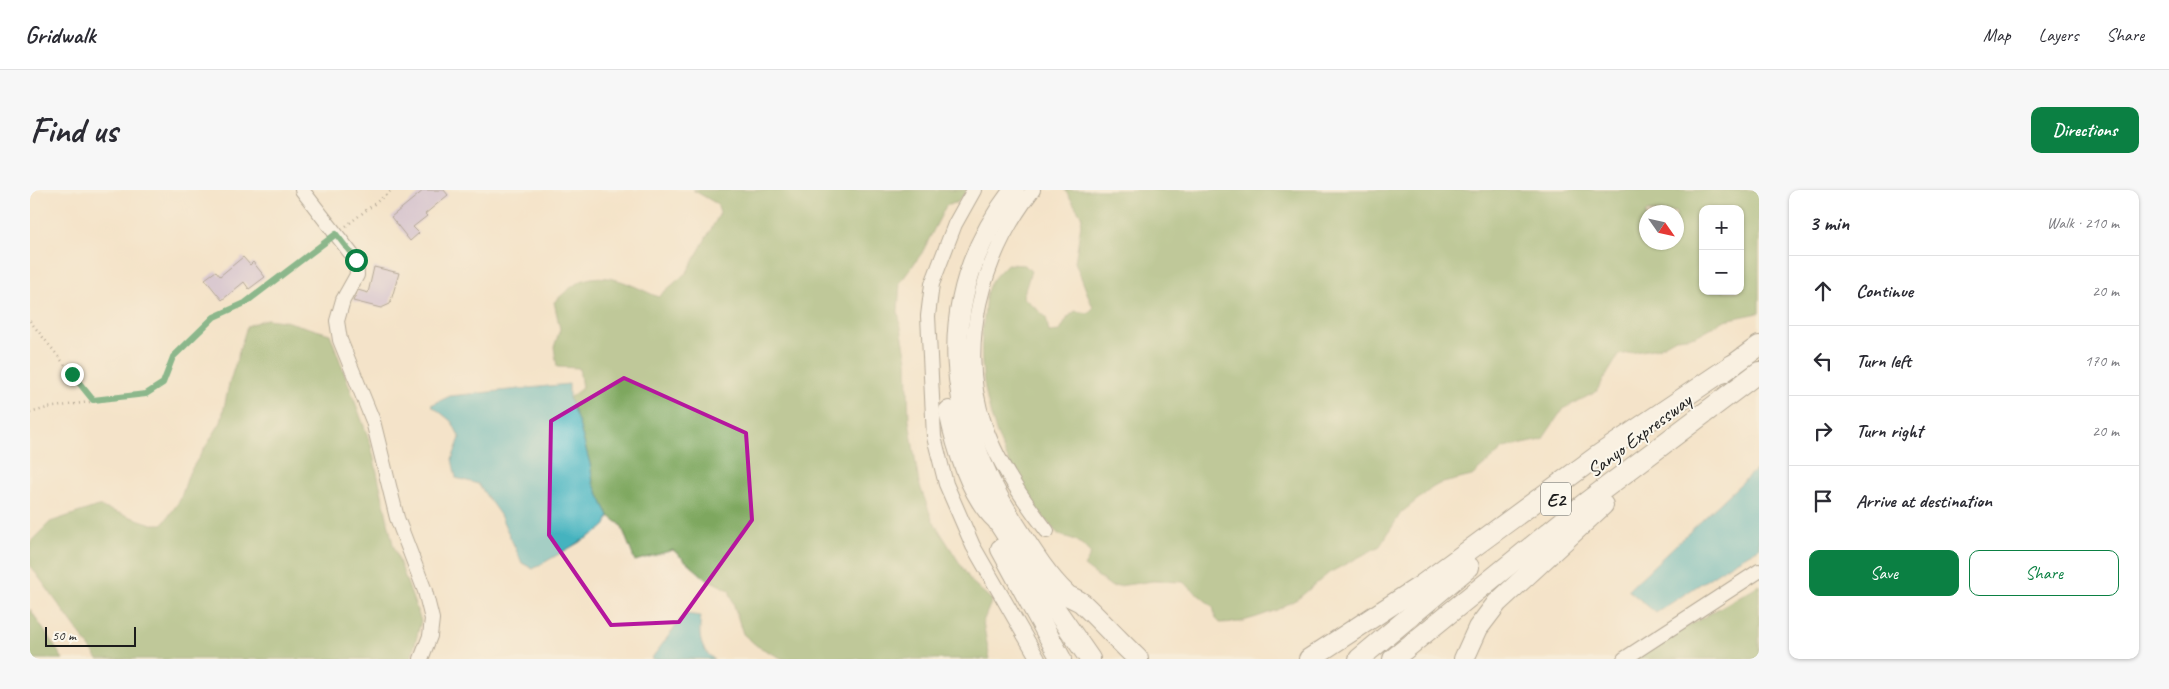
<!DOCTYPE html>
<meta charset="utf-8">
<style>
:root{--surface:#fff;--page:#f7f7f7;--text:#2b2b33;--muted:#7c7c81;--line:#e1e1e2;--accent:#0b8043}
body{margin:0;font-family:Caveat,sans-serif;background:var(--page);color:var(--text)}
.controls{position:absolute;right:15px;top:15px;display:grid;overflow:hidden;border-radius:10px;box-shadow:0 1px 4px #0004}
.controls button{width:45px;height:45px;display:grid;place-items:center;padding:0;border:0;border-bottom:1px solid var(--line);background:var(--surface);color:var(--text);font:25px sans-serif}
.compass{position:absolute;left:1609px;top:15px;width:45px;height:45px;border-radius:50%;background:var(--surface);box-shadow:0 1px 4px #0004;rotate:124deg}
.scale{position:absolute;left:15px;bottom:12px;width:91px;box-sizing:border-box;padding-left:5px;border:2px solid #1c1c1c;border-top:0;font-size:14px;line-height:18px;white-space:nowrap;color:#1c1c1c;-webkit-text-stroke:4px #fbf7ec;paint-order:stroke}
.stop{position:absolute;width:15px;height:15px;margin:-11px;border:4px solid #0b8043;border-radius:50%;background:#fff}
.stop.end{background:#0b8043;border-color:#fff;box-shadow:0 1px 5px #0008}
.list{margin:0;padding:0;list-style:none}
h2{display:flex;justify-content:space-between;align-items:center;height:65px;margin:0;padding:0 20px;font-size:21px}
h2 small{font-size:16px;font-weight:400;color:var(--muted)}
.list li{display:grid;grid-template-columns:32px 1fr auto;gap:15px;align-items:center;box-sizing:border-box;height:70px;padding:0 20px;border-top:1px solid var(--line)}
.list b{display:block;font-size:19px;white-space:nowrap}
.list em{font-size:16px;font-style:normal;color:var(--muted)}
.actions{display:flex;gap:10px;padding:15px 20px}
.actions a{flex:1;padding:11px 0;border:1px solid var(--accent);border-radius:10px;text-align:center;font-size:18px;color:var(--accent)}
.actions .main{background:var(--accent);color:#fff}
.icon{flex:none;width:28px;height:28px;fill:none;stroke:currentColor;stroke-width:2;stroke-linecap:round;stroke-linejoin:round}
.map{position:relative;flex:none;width:1729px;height:469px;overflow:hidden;border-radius:10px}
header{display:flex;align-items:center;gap:30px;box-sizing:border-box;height:70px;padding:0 25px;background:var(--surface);border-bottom:1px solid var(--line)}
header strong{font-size:24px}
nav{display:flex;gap:28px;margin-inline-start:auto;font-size:18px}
.intro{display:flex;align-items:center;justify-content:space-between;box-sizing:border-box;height:120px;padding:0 30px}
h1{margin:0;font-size:35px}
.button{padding:12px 22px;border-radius:10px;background:var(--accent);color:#fff;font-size:18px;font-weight:700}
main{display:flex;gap:30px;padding:0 30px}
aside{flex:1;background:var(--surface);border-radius:10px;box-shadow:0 1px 4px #0004}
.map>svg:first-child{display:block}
</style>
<header>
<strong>Gridwalk</strong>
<nav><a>Map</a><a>Layers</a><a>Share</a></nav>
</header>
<div class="intro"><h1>Find us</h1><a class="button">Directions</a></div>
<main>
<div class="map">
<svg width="1729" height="469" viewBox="0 0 1729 469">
<rect width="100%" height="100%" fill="#fbf7ec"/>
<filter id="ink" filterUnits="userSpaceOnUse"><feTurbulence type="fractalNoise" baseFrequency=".02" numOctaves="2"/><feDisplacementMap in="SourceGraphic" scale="10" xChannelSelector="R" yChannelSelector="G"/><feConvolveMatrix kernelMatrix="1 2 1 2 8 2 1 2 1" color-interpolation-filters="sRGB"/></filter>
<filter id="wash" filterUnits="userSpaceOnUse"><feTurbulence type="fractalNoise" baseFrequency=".0096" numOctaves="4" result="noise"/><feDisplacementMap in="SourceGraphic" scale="20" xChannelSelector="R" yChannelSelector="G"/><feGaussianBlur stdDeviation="1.12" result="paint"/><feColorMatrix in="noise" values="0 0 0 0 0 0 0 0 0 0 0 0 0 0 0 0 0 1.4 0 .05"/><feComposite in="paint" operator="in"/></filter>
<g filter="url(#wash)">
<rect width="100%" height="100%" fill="#f4e3c9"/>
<!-- forest -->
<g fill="#7ea75f" stroke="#4d623e" fill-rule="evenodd">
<path d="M663 0H937L928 12 916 16 892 63 870 93 868 121 877 170 879 230 889 293 902 329 941 391 962 410 953 432 960 469H753L727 456 713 444 699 400 675 388 643 360 605 371 591 335 579 326 563 293 560 274 549 234 539 208 552 198 549 178 527 177 524 157 530 139 524 112C531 106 540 97 549 92 576 79 603 96 628 107L657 82 690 23 687 14Z"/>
<path d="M1035 0H1729V123L1695 130 1666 146 1646 148 1628 158 1589 165 1566 202 1533 219 1512 250 1474 258 1442 286 1409 294 1402 298 1371 323 1350 356 1299 383 1269 408 1247 420 1227 427 1210 432 1190 433 1186 429 1183 417 1153 392 1123 391 1082 397 1054 376 1061 364C1057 360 1054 356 1050 353 1043 347 1032 348 1026 342 975 285 942 204 954 127 955 118 955 102 960 94 964 86 972 80 977 74L995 75 1001 81 993 107 1016 127 1019 142 1030 141 1038 127 1045 121 1058 123 1063 118 1045 72 1052 27ZM1673 19H1710V101H1673ZM1616 22H1646V52H1616Z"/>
<polygon points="236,129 255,131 300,144 341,255 363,354 391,431 381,469 68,469 0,375 0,352 20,332 68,316 122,334 133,334 150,310 159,283 191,232 199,194 217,136"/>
<polygon points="1729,395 1729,469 1601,469"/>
<polygon points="0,419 33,469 0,469"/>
</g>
<!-- water -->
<g fill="#45b3bf" stroke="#30686e">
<polygon points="539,194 539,208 549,234 560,274 563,293 579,326 576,335 569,341 503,379 492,373 470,325 448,294 426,288 422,269 430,248 422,232 401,215 420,206"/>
<polygon points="1726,279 1729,282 1729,358 1701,374 1626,423 1598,400"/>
<path d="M655 424 671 426C669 443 668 458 684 469H621Z"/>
</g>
<g id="blocks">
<!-- building -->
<g fill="#b5a2d8">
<polygon points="394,0 414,0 418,5 395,24 397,26 383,37 389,43 380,51 361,27"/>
<polygon points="213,67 220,75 223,72 235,87 219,99 214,92 192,110 175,89 186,81 190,86"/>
<polygon points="344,77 369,83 360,114 351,118 323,111 328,100 338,103"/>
</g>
</g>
</g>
<g filter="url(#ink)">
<use href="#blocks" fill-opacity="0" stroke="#686259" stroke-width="1"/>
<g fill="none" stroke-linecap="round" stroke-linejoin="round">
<defs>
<g id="minor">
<polyline points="272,0 326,70 327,85 313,110 307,131 310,150 343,231 367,328 395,401 402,429 400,446 391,469"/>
<polyline points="944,0 925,34 902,94 898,126 904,247 916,294 943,356 1008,469"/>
<path d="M1003 0C952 66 927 156 955 236 968 274 993 310 1017 341"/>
<polyline points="1594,469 1729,381"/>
</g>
<g id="highway">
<path d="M984 0C900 110 916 231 988 340 1002 362 1017 386 1036 404 1040 408 1047 409 1052 413 1071 431 1089 451 1108 469"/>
<polyline points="1692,183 1729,156"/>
<path d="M919 221C926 255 941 307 967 330L1010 397 1060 469"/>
<polyline points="971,359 1031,469"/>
<polyline points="1279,469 1389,397 1570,264 1702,175"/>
<polyline points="1329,469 1439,377"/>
<polyline points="1363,469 1554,314 1729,182"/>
<polyline points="1434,469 1448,438 1467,413 1573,315"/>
</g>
</defs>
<!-- minor casing -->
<use href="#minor" stroke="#686259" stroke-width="16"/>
<!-- highway casing -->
<use href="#highway" stroke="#686259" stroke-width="22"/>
<!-- path -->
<g stroke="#686259" stroke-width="2.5" stroke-dasharray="1 4" stroke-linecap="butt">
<polyline points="316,36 362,0"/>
<polyline points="0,131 63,210"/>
<polyline points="0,223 17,218 116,204 133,193 143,167 184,127 215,113 296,52"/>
</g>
<!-- minor -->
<use href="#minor" stroke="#fff" stroke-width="14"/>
<!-- highway -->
<use href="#highway" stroke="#fff" stroke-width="20"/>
</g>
</g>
<g fill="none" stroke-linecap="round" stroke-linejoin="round" filter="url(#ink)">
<!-- route -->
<polyline stroke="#0b8043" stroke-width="6" points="42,184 63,210 116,204 133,193 143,167 184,127 215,113 306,44 326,70"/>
</g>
<!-- marked area -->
<path d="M0 0H1729V469H0ZM594 188 716 243 722 330 649 432 581 435 519 345 521 231Z" fill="#f4e3c9" fill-opacity=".55" fill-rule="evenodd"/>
<path fill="none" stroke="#b5179e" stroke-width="4" stroke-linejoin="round" d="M594 188 716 243 722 330 649 432 581 435 519 345 521 231Z"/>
<g text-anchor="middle" stroke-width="4" stroke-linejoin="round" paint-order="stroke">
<!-- shield labels -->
<rect fill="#fbf7ec" stroke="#5f5e5a" stroke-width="1" x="1511" y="292.5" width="30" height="33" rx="4"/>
<g font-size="19" font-weight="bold" fill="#1c1c1c">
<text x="1526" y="316">E2</text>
</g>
<!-- street labels -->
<g font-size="20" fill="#1c1c1c" stroke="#fbf7ec">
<text transform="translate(1609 245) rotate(-37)" y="7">Sanyo Expressway</text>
</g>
</g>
</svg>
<div class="controls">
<button>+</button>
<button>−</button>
</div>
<svg class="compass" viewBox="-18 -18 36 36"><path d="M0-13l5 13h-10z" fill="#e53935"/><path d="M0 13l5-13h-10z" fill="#7c7c81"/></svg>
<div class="scale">50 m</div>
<div class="stop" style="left:326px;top:70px"></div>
<div class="stop end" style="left:42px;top:184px"></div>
</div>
<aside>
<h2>3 min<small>Walk · 210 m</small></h2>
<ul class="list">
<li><svg class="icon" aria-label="ahead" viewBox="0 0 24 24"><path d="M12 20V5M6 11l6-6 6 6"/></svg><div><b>Continue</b></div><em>20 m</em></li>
<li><svg class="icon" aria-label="left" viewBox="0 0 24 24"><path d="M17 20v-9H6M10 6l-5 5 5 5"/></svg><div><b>Turn left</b></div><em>170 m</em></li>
<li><svg class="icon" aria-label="right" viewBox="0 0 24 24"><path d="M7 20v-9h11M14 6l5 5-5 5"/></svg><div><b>Turn right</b></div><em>20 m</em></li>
<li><svg class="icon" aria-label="arrive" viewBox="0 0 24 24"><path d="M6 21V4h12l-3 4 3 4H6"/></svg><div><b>Arrive at destination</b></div></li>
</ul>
<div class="actions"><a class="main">Save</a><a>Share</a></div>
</aside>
</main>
